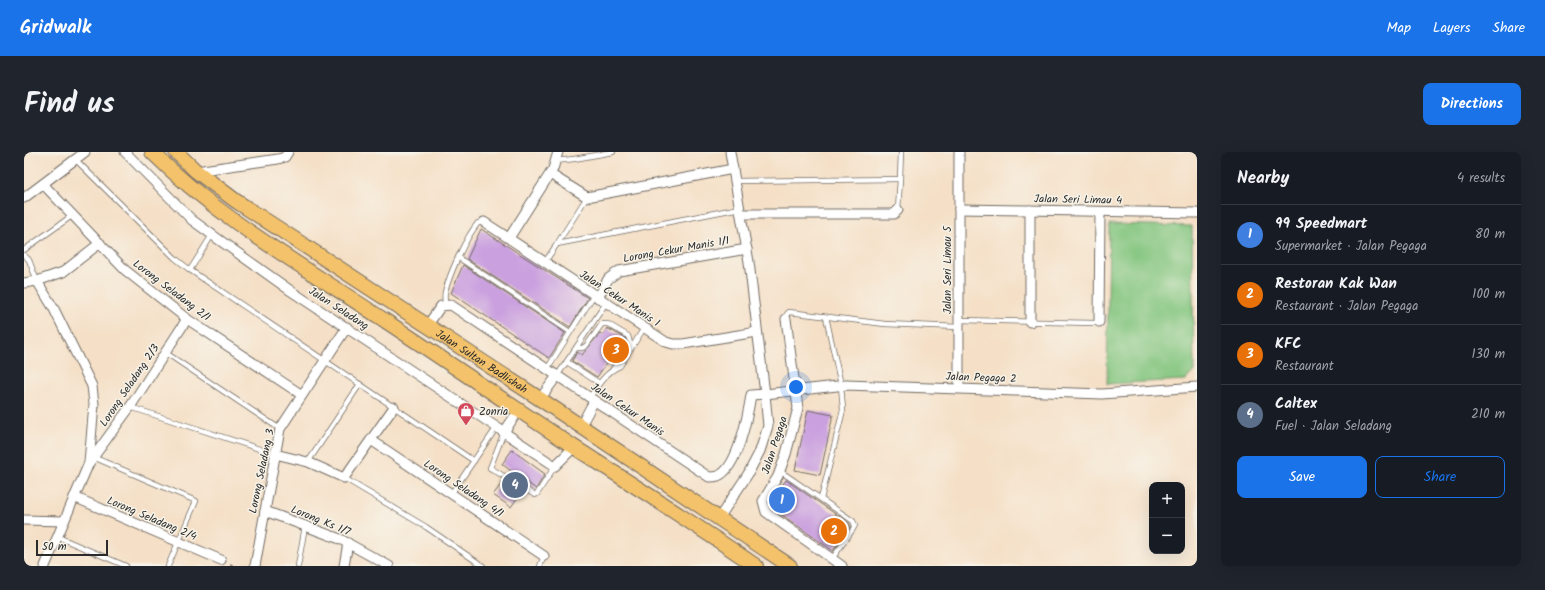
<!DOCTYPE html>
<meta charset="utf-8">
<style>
:root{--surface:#171b24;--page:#20242c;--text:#f1f3f6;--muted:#9ea1a6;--line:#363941;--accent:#1a73e8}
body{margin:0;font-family:Kalam,sans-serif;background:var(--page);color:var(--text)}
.controls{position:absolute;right:12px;bottom:12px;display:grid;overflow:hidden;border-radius:8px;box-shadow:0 4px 16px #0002}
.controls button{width:36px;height:36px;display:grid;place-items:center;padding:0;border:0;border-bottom:1px solid var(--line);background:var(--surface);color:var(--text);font:20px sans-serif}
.scale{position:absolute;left:12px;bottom:10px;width:72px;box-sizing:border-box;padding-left:4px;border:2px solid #2b2b2b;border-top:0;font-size:11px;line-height:14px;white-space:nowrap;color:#2b2b2b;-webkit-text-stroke:3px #f7f3e8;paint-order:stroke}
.you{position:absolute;left:772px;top:235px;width:14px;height:14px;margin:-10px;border:3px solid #fff;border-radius:50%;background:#1a73e8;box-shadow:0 0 0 6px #1a73e833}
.badge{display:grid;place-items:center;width:26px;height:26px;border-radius:50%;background:var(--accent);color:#fff;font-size:13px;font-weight:700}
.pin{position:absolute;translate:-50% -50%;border:2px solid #fff;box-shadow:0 1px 4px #0006}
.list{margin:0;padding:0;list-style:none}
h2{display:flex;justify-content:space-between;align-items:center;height:52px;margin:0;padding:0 16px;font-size:17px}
h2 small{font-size:13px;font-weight:400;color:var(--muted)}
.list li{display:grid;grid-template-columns:26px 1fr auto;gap:12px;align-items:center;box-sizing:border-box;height:60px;padding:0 16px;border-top:1px solid var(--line)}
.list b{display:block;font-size:15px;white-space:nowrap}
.list p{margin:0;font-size:13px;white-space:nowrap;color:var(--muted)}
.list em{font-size:13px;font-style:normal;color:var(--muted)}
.actions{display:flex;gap:8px;padding:12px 16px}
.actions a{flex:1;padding:9px 0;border:1px solid var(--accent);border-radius:8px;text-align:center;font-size:14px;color:var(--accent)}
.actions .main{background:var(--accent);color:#fff}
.map{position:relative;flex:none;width:1173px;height:414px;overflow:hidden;border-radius:8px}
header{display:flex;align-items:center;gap:24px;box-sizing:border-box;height:56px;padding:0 20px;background:var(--accent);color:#fff}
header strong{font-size:19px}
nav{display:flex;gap:22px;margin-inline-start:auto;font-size:14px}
.intro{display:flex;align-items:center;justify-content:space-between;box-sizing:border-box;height:96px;padding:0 24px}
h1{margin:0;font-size:28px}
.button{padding:10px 18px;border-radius:8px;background:var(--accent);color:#fff;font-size:14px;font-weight:700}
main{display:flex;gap:24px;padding:0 24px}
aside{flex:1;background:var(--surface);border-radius:8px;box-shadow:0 4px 16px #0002}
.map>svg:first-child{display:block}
</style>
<header>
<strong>Gridwalk</strong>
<nav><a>Map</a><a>Layers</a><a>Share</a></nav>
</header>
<div class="intro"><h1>Find us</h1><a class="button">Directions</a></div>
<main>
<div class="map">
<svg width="1173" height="414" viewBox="0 0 1173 414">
<rect width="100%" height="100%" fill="#f7f3e8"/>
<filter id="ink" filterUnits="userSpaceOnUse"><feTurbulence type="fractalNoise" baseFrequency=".025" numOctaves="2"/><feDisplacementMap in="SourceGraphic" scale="8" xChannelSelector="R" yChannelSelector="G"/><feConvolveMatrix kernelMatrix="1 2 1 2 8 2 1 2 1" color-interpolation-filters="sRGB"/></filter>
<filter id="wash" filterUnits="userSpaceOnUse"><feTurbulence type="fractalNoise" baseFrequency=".012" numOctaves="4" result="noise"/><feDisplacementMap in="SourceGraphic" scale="16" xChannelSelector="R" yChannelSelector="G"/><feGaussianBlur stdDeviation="0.9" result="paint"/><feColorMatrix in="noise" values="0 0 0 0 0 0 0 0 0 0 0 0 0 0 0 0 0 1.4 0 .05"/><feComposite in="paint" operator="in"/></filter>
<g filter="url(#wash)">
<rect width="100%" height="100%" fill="#f5e0c7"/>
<!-- green -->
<polygon fill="#82c57e" stroke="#567854" points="1085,72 1168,74 1170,219 1162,228 1083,232"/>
<g id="blocks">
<!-- building -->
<g fill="#caa0df">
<polygon points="457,77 564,146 546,175 443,107"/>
<polygon points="439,113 541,181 525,206 427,141"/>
<polygon points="583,176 601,186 602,190 589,211 585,208 573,225 548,209 553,200 558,203 576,181 579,183"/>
<polygon points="784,258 809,263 796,323 771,318"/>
<polygon points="488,298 521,322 512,337 501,329 499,331 488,325 490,321 478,312"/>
<polygon points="762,328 826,372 826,375 809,399 751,358 749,346"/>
<polygon points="478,331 483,332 483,331 495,338 494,339 496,342 487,355 469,343"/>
</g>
</g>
</g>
<g filter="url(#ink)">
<use href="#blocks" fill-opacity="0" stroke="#726a62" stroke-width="1"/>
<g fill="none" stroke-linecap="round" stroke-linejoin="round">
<defs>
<g id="lane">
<polyline points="51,7 151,106 166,118 450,309"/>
<polyline points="531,9 550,7 589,0"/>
<polyline points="711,29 876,27 877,0"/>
<polyline points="563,45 533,92 716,56"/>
<polyline points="874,58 876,27"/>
<polyline points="0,98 49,63"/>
<polyline points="0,103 5,108 13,129"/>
<polyline points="435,106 546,180"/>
<polyline points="521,110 533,92"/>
<polyline points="166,118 188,83"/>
<path d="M421 153C421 148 420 144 421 140 426 121 442 85 454 71L460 70"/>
<polyline points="762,167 763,162 765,160 861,172 935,175"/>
<polyline points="935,168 1071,171 1075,170"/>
<polyline points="552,196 558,196 562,194 578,172 584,172 604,184 606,191 589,217"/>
<polyline points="142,201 256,277"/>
<polyline points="543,210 575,231"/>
<polyline points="523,217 570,143"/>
<polyline points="533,224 582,151"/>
<path d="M566 245C574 233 582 220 596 214L620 176"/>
<polyline points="106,255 251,302"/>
<polyline points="480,280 466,316 468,317 511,343 513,342 531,314"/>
<polyline points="69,305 172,349 144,414"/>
<polyline points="284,310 336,232"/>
<polyline points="756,319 829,369 831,373 829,377 808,407"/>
<polyline points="320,326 402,375 459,414"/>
<polyline points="427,342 473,275"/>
<polyline points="797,347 819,258 817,233 802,165"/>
<polyline points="34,385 102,414"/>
<polyline points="274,414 281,374"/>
<polyline points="516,414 520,404"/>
</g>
<g id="street">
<polyline points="101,0 168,68 194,87 267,139 531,314 550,295"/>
<polyline points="172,19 254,7 261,5 264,0"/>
<polyline points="526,22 563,45 709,17"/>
<polyline points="19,32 101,118 163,167 278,243"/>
<polyline points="0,46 61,0"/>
<polyline points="935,57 1173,61"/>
<polyline points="717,62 870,62 874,58"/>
<polyline points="460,70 642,190 649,192 659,192 733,180"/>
<polyline points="485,86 529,17 534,0"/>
<polyline points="13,129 30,157 68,234 70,252 65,311 21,414"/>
<polyline points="0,131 13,129 39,120 76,91"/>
<polyline points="574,146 584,127 595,119 723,97"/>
<polyline points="762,167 774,256 762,302 754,324 739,349 742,360 818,414"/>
<polyline points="1006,170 1006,58"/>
<polyline points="1075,170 1076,60"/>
<path d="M403 174 417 154 427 153 685 325C688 325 691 325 694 324 714 316 724 262 727 243L741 242 822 233 1078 242 1173 235"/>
<polyline points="935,236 935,0"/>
<polyline points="516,247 533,224"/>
<polyline points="556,275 570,249"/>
<polyline points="480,280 495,258"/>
<polyline points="347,288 520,404"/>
<polyline points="251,302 284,310 320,326 370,255"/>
<polyline points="65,311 106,255 163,167"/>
<polyline points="50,345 197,408"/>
<polyline points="241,359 316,387 365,414"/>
<polyline points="695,366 724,322 736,299 744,274 741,242 725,110 706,0"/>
<polyline points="0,368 40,369"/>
<polyline points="231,414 256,277 323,175"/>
<polyline points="320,414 324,391"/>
</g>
<g id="primary">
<path d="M128 0C196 68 281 115 360 168 424 210 486 253 550 295 611 334 672 373 732 414"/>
<path id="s1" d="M152 0 172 19 212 49 516 247 766 414"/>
</g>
</defs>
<!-- lane casing -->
<use href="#lane" stroke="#726a62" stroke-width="6"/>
<!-- street casing -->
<use href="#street" stroke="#726a62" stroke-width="11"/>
<!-- primary casing -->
<use href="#primary" stroke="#726a62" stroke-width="16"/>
<!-- path -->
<polyline stroke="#726a62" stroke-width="1.5" stroke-dasharray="3 3" stroke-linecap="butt" points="206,412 211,414"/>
<!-- lane -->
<use href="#lane" stroke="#fff" stroke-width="4.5"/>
<!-- street -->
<use href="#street" stroke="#fff" stroke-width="9"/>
<!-- primary -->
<use href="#primary" stroke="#f3c26a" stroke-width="14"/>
</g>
</g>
<!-- icons -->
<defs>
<symbol id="shop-pin" viewBox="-11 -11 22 30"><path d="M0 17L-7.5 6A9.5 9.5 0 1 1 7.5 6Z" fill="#d1495b" stroke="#f7f3e8"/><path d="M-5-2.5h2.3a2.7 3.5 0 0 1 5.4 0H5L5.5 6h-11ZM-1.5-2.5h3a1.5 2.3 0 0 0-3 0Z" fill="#fff"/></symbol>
</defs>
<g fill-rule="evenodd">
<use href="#shop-pin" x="432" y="249" width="20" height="27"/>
</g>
<g text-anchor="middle" stroke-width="3" stroke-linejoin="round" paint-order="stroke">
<!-- street labels -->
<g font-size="11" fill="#2b2b2b" stroke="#f7f3e8">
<text transform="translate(1054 47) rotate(1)" y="4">Jalan Seri Limau 4</text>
<text transform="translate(652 97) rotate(-10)" y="4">Lorong Cekur Manis 1/1</text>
<text transform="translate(923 118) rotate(-90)" y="4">Jalan Seri Limau 5</text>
<text transform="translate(148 138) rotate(37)" y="4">Lorong Seladang 2/1</text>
<text transform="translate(596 146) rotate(33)" y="4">Jalan Cekur Manis 1</text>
<text transform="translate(315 156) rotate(33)" y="4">Jalan Seladang</text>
<text dy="4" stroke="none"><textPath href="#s1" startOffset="371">Jalan Sultan Badlishah</textPath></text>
<text transform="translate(957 225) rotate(2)" y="4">Jalan Pegaga 2</text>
<text transform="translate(105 233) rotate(-56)" y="4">Lorong Seladang 2/3</text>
<text transform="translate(604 257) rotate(34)" y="4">Jalan Cekur Manis</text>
<text transform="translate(750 293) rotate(-72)" y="4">Jalan Pegaga</text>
<text transform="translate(237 319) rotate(-78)" y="4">Lorong Seladang 3</text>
<text transform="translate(440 336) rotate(34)" y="4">Lorong Seladang 4/1</text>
<text transform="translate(128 366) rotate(23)" y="4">Lorong Seladang 2/4</text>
<text transform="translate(297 368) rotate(22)" y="4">Lorong Ks 1/7</text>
</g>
<!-- poi labels -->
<g font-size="11" fill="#2b2b2b" stroke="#f7f3e8" text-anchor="start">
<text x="455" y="263">Zonria</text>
</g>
</g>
</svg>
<div class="controls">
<button>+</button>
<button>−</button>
</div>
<div class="scale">50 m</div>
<div class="you"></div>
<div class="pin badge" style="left:758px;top:348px;background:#3f7fe0">1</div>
<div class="pin badge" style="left:810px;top:379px;background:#e8710a">2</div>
<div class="pin badge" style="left:592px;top:198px;background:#e8710a">3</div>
<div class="pin badge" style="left:491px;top:333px;background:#5c6f8a">4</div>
</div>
<aside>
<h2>Nearby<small>4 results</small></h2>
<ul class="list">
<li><span class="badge" style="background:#3f7fe0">1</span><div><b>99 Speedmart</b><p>Supermarket · Jalan Pegaga</p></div><em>80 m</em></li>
<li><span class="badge" style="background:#e8710a">2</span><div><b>Restoran Kak Wan</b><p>Restaurant · Jalan Pegaga</p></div><em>100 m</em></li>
<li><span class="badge" style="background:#e8710a">3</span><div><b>KFC</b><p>Restaurant</p></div><em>130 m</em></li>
<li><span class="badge" style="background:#5c6f8a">4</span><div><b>Caltex</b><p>Fuel · Jalan Seladang</p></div><em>210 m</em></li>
</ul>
<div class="actions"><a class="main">Save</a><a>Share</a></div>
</aside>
</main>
